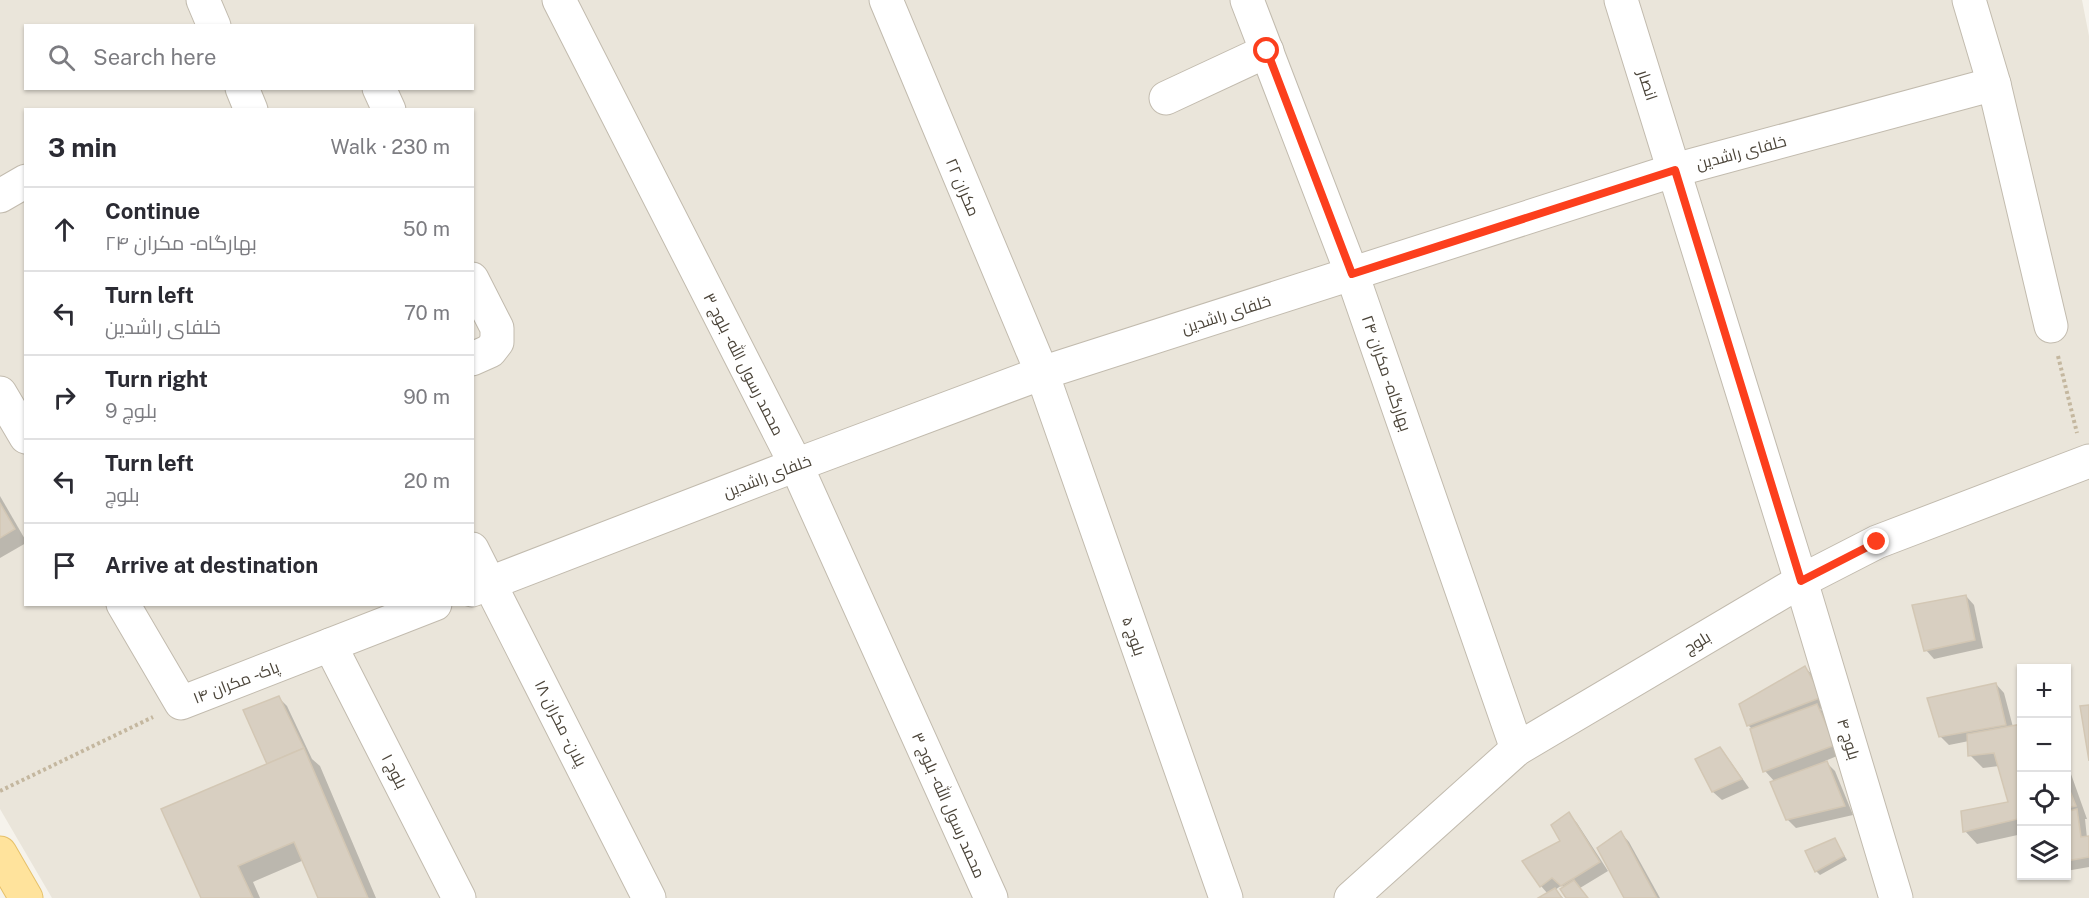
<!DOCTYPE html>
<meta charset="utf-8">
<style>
:root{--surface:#fff;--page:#f7f7f7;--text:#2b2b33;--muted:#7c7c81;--line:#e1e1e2}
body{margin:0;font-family:"Public Sans",Cairo,sans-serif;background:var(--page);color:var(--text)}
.controls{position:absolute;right:18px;bottom:18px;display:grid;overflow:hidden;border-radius:0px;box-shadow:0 2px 4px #0004}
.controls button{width:54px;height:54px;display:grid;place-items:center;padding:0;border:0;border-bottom:2px solid var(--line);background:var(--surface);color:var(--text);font:30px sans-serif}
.stop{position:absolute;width:18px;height:18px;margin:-14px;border:4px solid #fc3f1d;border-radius:50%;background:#fff}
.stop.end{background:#fc3f1d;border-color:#fff;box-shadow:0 2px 6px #0008}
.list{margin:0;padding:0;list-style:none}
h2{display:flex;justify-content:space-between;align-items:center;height:78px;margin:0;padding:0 24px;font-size:26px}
h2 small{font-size:20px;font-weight:400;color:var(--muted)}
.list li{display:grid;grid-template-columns:39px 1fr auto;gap:18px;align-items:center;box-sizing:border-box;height:84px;padding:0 24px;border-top:2px solid var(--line)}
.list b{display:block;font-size:22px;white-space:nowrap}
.list p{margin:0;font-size:20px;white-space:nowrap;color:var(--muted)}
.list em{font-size:20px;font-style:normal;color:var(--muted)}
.icon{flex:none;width:33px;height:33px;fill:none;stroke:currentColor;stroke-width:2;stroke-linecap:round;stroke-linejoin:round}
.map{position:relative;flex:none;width:2089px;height:898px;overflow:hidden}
.search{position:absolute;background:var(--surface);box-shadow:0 2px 4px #0004;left:24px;top:24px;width:450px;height:66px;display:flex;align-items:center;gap:15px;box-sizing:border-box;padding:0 21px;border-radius:0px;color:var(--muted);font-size:22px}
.panel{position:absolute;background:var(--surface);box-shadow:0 2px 4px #0004;left:24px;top:108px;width:450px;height:498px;border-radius:0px}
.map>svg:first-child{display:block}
</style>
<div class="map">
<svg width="2089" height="898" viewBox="0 0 2089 898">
<rect width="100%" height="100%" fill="#f6f3ec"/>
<!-- residential -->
<path fill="#eae5da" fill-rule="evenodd" d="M0 0H2082L2089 36V898H52L0 809ZM26 26H472V88H26ZM26 110H472V604H26ZM2022 668H2066V876H2022Z"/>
<!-- shadow -->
<g fill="#0003">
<polygon points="0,496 26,541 26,543 0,558"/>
<polygon points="1966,596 1974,605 1983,648 1934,659 1926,650"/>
<polygon points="1805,668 1814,676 1829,705 1820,709 1826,714 1842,754 1825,761 1835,771 1853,815 1796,828 1787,819 1775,782 1765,771 1752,729 1748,725"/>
<polygon points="1996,684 2004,693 2013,727 2022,726 2022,834 1977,844 1965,831 2010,803 1999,766 1983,768 1970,755 1969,741 1949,745 1940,736"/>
<polygon points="279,698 287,706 312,759 320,766 376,898 320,898 304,860 253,882 260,898 203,898 270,765"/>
<polygon points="1720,749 1728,758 1749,788 1722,800 1713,792"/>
<polygon points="2066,760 2087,819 2085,819 2087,838 2089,837 2089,867 2066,871"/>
<polygon points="1569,814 1577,823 1608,871 1580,888 1588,898 1568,898 1562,885 1555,890 1563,898 1541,898 1548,894 1541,886 1562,842"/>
<polygon points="1621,833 1629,842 1660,898 1626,898"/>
<polygon points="1835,840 1847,860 1820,875 1816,871"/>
</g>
<!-- building -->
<g fill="#d8cfc1" stroke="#d3c7b4" stroke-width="1.5">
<polygon points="0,503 15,529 0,538"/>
<polygon points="1966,595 1975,640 1924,651 1912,605"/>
<polygon points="1805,666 1822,697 1747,726 1739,704"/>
<polygon points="1996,683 2006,725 1939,737 1927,698"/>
<polygon points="279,696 304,748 267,764 243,710"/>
<polygon points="1817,704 1835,745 1763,772 1750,729"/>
<polygon points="2089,705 2089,761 2080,706"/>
<polygon points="2022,724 2022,818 1963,832 1961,811 2008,802 1994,753 1968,756 1967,734"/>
<polygon points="1720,747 1742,779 1712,792 1695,759"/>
<polygon points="304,748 368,898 318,898 294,842 238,866 253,898 201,898 161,809"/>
<polygon points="1827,761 1845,806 1786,820 1770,782"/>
<polygon points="2066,781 2076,806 2066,808"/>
<polygon points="2077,809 2081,837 2089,836 2089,857 2066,861 2066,812"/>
<polygon points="1569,812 1600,862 1561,886 1552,878 1540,887 1522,861 1560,841 1551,825"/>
<polygon points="1621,831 1657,898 1624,898 1597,848"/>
<polygon points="1835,838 1844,856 1815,872 1805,851"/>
<polygon points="1574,880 1588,898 1566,898 1560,889"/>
<polygon points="1555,888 1562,898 1538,898"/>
</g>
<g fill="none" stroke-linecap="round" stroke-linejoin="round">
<defs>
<g id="minor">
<polyline points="203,0 214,26"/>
<polyline points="559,0 796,465 991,898"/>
<polyline points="886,0 1042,373 1226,898"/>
<polyline points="1247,0 1352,274 1517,749"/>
<polyline points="1621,0 1801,581 1896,898"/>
<polyline points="1969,0 1994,84 2051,326"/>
<polyline points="242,88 251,110"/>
<polyline points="379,88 389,110"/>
<polyline points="1166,98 1267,51"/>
<polyline points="0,196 26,181"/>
<polyline points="472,279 497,328 497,342 490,351 472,359"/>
<polyline points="0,393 26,437"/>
<polyline points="472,549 649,898"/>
<polyline points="472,590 796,465 1042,373 1675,170 1994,84"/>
<polyline points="123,604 181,703 435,604"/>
<polyline points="330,645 459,898"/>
<polyline points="1351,898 1517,749 1801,581 1877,542 2089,461"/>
</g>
<polyline id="major" points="0,853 26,898"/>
</defs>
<!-- minor casing -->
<use href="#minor" stroke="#c2bbae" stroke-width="35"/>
<!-- major casing -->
<use href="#major" stroke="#e6c16a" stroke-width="35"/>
<!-- path -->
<g stroke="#c4b79f" stroke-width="4" stroke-dasharray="3 3" stroke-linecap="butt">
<polyline points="2058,356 2077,433"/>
<polyline points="0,791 153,717"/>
</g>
<!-- minor -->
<use href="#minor" stroke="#fff" stroke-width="33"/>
<!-- major -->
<use href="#major" stroke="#ffe39c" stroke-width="33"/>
</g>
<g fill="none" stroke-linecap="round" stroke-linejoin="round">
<!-- route -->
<polyline stroke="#fc3f1d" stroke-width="8" points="1267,51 1352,274 1675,170 1801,581 1877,542"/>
</g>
<g text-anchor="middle" stroke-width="5" stroke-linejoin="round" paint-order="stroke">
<!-- street labels -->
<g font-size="16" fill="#4b4439" stroke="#fff">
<text transform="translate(1648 85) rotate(72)" y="6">انصار</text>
<text transform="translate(1741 152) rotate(-15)" y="6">خلفای راشدین</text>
<text transform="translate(963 187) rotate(67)" y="6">مکران ۲۲</text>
<text transform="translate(1226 314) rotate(-18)" y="6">خلفای راشدین</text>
<text transform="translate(744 364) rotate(63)" y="6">محمد رسول الله - بلوچ ۳</text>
<text transform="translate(1387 373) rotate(71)" y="6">بهارگاه - مکران ۲۴</text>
<text transform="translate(767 476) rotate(-21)" y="6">خلفای راشدین</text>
<text transform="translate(1134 636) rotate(71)" y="6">بلوچ ۵</text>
<text transform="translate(1697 642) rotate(-31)" y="6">بلوچ</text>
<text transform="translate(236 682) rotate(-21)" y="6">پاک - مکران ۱۴</text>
<text transform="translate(561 723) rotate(63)" y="6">پلان - مکران ۱۸</text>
<text transform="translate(1849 739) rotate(73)" y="6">بلوچ ۴</text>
<text transform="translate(395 771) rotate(63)" y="6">بلوچ ۱</text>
<text transform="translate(949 805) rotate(66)" y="6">محمد رسول الله - بلوچ ۳</text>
</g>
</g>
</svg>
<div class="controls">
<button>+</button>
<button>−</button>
<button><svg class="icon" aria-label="locate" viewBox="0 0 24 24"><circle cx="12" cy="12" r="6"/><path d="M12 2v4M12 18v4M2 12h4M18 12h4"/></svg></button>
<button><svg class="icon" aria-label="layers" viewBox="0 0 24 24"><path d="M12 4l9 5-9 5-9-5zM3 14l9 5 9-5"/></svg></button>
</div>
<div class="stop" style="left:1267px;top:51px"></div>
<div class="stop end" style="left:1877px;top:542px"></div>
<div class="search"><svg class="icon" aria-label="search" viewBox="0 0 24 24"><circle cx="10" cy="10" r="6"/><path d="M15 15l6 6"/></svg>Search here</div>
<section class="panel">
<h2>3 min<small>Walk · 230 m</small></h2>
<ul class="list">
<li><svg class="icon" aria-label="ahead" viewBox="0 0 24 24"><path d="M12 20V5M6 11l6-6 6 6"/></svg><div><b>Continue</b><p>بهارگاه - مکران ۲۴</p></div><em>50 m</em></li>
<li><svg class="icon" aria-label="left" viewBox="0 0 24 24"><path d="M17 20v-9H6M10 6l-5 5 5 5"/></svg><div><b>Turn left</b><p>خلفای راشدین</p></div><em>70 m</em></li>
<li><svg class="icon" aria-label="right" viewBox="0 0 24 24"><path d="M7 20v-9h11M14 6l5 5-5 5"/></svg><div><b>Turn right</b><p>بلوچ 9</p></div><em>90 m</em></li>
<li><svg class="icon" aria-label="left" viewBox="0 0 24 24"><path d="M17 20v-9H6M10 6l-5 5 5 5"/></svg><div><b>Turn left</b><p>بلوچ</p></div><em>20 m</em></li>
<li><svg class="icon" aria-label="arrive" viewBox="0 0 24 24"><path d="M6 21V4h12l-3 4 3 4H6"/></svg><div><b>Arrive at destination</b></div></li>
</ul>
</section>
</div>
